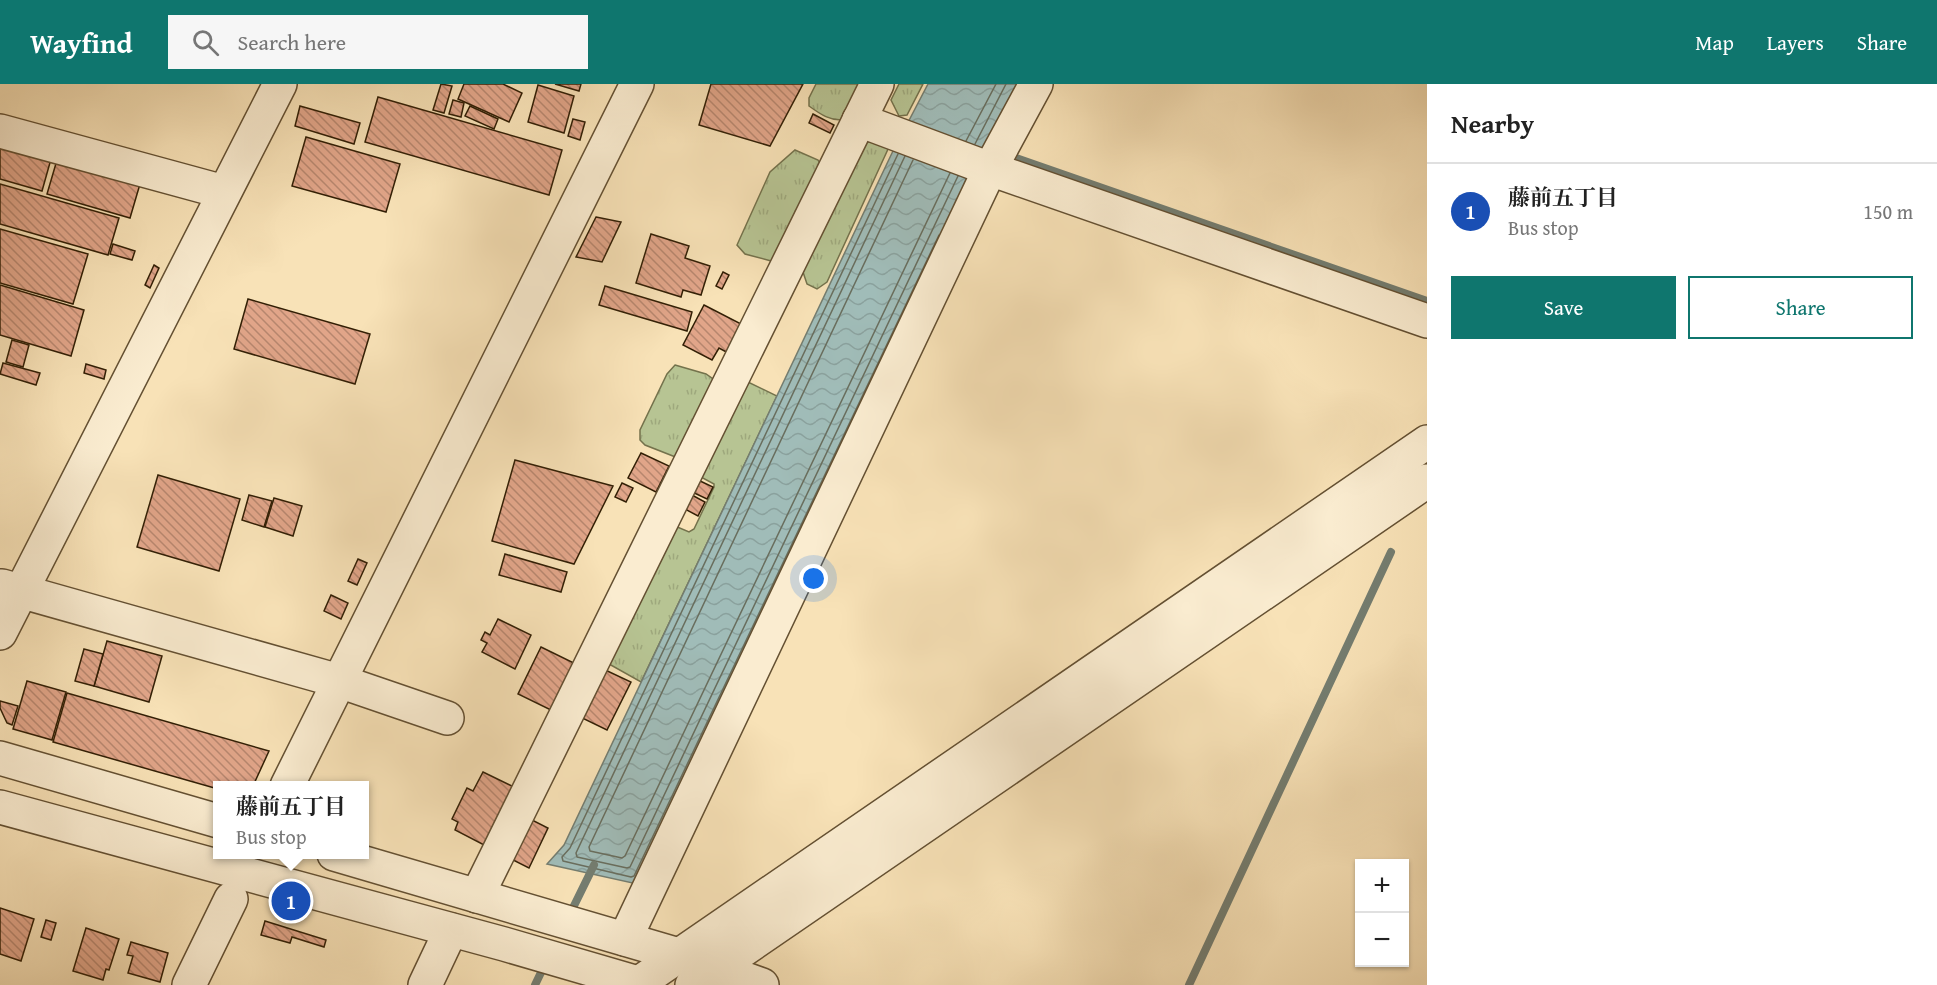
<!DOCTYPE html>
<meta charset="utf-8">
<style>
:root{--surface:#fff;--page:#f6f6f6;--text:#222;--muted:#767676;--line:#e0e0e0;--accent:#0f766e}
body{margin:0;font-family:"Gentium Book Plus","Noto Serif JP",serif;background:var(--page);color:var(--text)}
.controls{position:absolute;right:18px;bottom:18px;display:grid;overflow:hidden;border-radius:0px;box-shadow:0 2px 4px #0004}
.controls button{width:54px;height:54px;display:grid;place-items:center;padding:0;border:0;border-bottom:2px solid var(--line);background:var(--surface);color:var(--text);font:30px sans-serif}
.you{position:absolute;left:814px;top:495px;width:21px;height:21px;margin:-15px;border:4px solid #fff;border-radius:50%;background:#1a73e8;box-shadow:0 0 0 9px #1a73e833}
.badge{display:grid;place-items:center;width:39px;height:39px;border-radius:50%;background:var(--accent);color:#fff;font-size:20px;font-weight:700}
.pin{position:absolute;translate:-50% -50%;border:3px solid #fff;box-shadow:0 2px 6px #0006}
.popup{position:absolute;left:213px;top:697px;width:156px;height:78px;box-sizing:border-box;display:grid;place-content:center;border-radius:0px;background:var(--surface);filter:drop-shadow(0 2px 4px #0005);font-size:20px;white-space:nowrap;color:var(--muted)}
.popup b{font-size:22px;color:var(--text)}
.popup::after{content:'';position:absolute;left:50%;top:100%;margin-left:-12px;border:12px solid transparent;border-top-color:var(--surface)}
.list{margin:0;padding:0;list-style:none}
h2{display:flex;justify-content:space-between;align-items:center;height:78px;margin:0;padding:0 24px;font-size:26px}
h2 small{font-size:20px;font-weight:400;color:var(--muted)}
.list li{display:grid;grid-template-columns:39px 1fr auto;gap:18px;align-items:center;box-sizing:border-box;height:96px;padding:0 24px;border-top:2px solid var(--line)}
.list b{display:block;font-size:22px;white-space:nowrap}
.list p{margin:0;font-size:20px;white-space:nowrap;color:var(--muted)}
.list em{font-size:20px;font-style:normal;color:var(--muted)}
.actions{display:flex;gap:12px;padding:18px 24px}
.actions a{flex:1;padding:14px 0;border:2px solid var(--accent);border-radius:0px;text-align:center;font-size:21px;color:var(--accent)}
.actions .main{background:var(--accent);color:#fff}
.icon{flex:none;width:33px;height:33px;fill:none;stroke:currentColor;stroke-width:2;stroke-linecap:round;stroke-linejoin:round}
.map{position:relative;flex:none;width:1427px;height:901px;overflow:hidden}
header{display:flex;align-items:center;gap:36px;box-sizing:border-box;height:84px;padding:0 30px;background:var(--accent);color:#fff}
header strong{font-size:28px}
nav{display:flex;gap:33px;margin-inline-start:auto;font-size:21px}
.search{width:420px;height:54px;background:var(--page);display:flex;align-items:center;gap:15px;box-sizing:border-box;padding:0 21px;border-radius:0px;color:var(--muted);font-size:22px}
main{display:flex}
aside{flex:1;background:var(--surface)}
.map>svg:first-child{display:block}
</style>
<header>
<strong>Wayfind</strong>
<div class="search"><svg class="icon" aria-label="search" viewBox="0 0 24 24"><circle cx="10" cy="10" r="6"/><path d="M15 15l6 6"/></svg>Search here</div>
<nav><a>Map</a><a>Layers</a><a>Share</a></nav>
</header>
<main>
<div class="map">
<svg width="1427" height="901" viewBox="0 0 1427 901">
<defs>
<pattern id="grass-tufts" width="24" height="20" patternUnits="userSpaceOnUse" patternTransform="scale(1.5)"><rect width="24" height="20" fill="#b7c493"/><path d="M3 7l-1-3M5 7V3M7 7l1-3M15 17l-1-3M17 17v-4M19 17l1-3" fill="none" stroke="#9ea87d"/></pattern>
<pattern id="water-waves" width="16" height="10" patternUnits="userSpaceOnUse" patternTransform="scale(1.5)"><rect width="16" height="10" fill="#a0bcb8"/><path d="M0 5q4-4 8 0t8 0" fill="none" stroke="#8aa19d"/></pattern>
<pattern id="building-back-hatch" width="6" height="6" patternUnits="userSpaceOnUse" patternTransform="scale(1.5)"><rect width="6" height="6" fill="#e1a589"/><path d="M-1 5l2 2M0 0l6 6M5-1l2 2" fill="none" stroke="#b7866e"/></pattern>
</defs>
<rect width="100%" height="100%" fill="#f8e2b7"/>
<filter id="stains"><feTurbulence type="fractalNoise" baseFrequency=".00333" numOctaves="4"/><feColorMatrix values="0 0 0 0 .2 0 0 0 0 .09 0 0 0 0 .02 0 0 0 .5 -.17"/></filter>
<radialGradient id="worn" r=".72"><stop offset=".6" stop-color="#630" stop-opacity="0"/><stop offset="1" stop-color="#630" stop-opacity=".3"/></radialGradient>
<!-- grass -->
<g fill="url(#grass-tufts)" stroke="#74724c" stroke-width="1.5">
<path d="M816 0H862L845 35C831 38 820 30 809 22V14Z"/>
<polygon points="899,0 923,0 907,31 899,32 891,16"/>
<polygon points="871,57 889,63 827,198 817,205 807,200 802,185 856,62"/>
<polygon points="795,66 818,76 822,83 775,178 745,170 737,161 770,88"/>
<polygon points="675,281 706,290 716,297 678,374 645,361 640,356 640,346 667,290"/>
<polygon points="742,298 748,298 777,312 641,598 609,580 608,570 675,442 689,448 694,445 714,403 714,400 699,392"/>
</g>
<!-- water -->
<polygon fill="url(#water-waves)" stroke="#747d70" stroke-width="1.5" points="928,0 1022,0 637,800 547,780 564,761 892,69"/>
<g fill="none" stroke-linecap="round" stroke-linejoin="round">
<!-- shore -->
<g stroke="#696e5e" stroke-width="1.5">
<polyline points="966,57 996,0"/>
<polyline points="975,60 1006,0"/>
<polyline points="898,70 570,764 562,773 563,777 631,793 634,792 939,151"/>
<polyline points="905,72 576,769 577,773 627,784 630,783 958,92"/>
<polyline points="913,76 589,763 590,767 622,774 625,772 950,89"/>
</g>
<!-- stream -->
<g stroke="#747d70" stroke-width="8">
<polyline points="1013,73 1427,217"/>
<polyline points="569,832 594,781"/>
<polyline points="535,901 546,878"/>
<polyline points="1189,901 1391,468"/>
</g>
</g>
<!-- building -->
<g fill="url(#building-back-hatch)" stroke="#321f05" stroke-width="1.5">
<polygon points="441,0 452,2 444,29 433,26"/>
<polygon points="464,0 503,0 522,9 509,38 458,15"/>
<polygon points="555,0 581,0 579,7"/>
<polygon points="711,0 803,0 770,62 699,41"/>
<polygon points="538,1 574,12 564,49 528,38"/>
<polygon points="378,13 562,66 549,111 365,58"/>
<polygon points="453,16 464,19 461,33 449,30"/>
<polygon points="300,22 360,39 354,60 295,42"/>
<polygon points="470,22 498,35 494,45 465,32"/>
<polygon points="813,30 834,41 830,49 809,39"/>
<polygon points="573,35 585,38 580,56 568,52"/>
<polygon points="306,53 400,80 386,128 292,102"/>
<polygon points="0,60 51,75 42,107 0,95"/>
<polygon points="57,76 140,100 130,134 47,110"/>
<polygon points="0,100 119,134 108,171 0,140"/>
<polygon points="596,133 621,138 602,178 576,173"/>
<polygon points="0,145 88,170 73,220 0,199"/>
<polygon points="651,150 689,162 685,174 710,182 701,211 683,206 681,213 636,199"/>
<polygon points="113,160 135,167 132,176 110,170"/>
<polygon points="154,181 159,184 150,204 145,201"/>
<polygon points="723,188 729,191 722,205 716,202"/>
<polygon points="0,201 84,226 71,272 0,251"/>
<polygon points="605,202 692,228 687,247 599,221"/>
<polygon points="248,215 370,250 355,300 234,265"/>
<polygon points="704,221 745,242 730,270 719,264 712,276 683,261"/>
<polygon points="12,256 29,261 23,283 6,278"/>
<polygon points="3,279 40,289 36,301 0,290"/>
<polygon points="86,280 106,286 104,295 84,289"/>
<polygon points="641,369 669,382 656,408 628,394"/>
<polygon points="515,376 613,402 574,480 492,457"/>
<polygon points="158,391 240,415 219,487 137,463"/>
<polygon points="698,396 713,403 707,415 692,408"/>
<polygon points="622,399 633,404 626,418 615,413"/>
<polygon points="690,410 705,418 698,432 683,424"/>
<polygon points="249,411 272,417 264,443 242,436"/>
<polygon points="274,414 302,422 293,452 265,443"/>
<polygon points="505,470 567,488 561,508 499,491"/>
<polygon points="358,475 367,479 357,501 348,497"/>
<polygon points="331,511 348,519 341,535 324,527"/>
<polygon points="498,535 531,551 515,585 482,568 487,559 481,556 485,548 490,551"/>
<polygon points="107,557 162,572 149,618 94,602"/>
<polygon points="541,563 580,582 557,629 518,610"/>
<polygon points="84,565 103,570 94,602 75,597"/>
<polygon points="601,584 631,598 607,646 578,632"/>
<polygon points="27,597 66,608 52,656 13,645"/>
<polygon points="67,609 269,667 253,702 218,702 218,705 53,658"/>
<polygon points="0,617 18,622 12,641 7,639 0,624"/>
<polygon points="483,688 518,705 486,762 455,746 458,738 452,735 467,704 473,707"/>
<polygon points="528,734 548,744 529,784 509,774"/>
<polygon points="0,824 34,835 21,877 0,870"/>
<polygon points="46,836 56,839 51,856 41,853"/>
<polygon points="265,837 326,856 324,863 292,853 290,859 261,851"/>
<polygon points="86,844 119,855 109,886 106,885 103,896 73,887"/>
<polygon points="131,858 168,869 160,898 128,889 133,872 127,871"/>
</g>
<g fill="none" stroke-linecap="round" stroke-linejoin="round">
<defs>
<g id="minor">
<polyline points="859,36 990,85 1427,237"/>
<polyline points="0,47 224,108"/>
<polyline points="2,502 339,597 447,634"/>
<polyline points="0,549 280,0"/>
<polyline points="0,674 218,737"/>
<polyline points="287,702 637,0"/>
<polyline points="0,723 504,860 645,901"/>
<polyline points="334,770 679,871 762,901"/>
<polyline points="477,812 877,0"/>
<polyline points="625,855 990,85 1036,0"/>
<polyline points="189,901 231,815"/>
<polyline points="425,901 451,846"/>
<polyline points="636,901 1427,358"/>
<polyline points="692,901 1427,397"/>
</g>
</defs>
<!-- minor casing -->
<use href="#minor" stroke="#645032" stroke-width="36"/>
<!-- minor -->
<use href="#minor" stroke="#faecd0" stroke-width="33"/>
</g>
<rect width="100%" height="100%" filter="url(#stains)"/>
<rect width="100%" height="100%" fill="url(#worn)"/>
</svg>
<div class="controls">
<button>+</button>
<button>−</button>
</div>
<div class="you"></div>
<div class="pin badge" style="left:291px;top:817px;background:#1a4fb4">1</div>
<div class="popup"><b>藤前五丁目</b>Bus stop</div>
</div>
<aside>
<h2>Nearby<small></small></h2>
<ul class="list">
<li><span class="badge" style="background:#1a4fb4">1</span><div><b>藤前五丁目</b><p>Bus stop</p></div><em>150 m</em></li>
</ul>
<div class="actions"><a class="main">Save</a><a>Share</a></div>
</aside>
</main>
